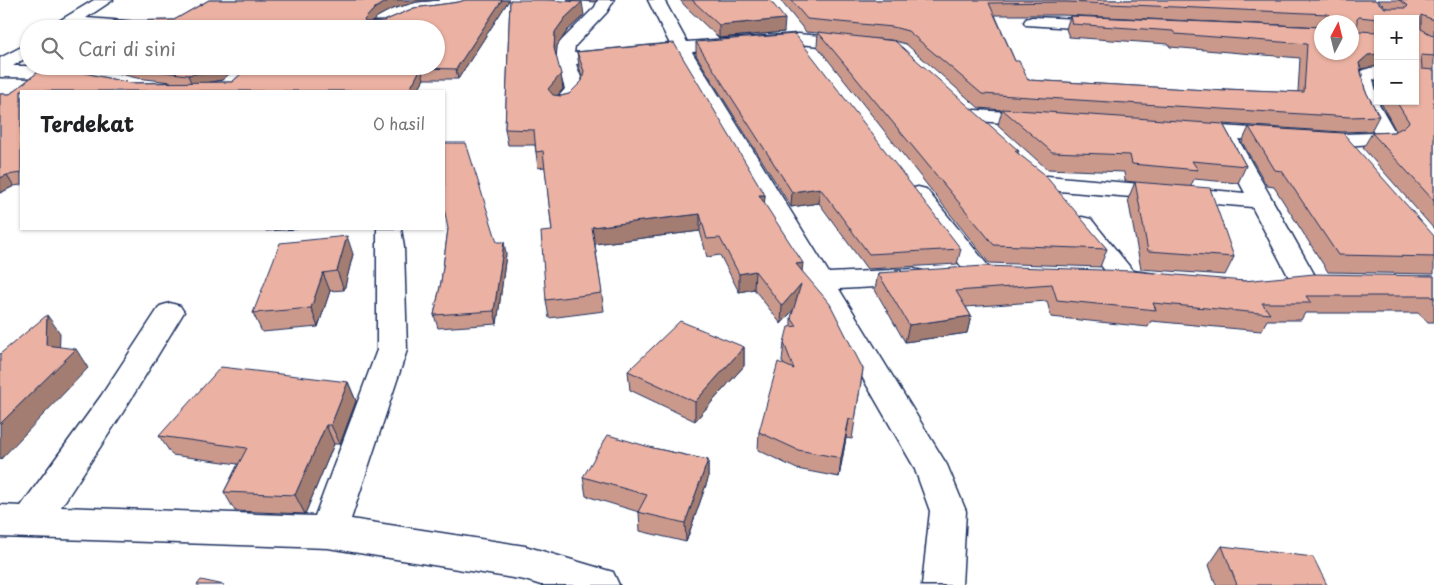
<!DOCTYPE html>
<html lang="id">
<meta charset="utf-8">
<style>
:root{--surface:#fff;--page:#f2f2f2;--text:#202124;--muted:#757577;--line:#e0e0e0}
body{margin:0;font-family:"Playpen Sans",sans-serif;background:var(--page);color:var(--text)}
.controls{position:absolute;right:15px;top:15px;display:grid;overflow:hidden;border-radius:0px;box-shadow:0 1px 4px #0004}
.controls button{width:45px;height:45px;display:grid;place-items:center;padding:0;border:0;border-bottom:1px solid var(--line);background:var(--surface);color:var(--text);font:25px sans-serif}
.compass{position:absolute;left:1314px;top:15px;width:45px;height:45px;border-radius:50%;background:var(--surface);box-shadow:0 1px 4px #0004;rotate:7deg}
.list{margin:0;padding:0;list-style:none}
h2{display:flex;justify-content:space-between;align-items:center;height:65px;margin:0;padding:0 20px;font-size:21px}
h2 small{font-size:16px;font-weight:400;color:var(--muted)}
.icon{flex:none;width:28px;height:28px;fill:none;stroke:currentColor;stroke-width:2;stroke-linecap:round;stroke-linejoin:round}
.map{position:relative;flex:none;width:1434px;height:585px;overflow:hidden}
.search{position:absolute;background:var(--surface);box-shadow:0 1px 4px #0004;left:20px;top:20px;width:425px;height:55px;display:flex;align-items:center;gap:12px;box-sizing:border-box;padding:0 18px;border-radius:28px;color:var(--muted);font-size:19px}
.panel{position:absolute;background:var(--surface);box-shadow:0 1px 4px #0004;left:20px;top:90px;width:425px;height:140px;border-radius:0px}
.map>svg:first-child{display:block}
</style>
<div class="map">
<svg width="1434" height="585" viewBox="0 0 1434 585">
<rect width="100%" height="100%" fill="#fff"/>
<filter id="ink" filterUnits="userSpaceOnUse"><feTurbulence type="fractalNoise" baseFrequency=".02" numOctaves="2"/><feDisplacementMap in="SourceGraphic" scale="10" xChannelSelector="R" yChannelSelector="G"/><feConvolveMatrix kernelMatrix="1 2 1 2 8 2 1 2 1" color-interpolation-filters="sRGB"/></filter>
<g filter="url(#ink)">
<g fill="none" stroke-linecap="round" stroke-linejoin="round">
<defs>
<g id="minor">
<polygon points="94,0 113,0 86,18 166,24 172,25 174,29 59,27 57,24 59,21"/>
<path d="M598 0H614L607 12 575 46 574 53 670 44 648 0H664L687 42 798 34 855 39 861 40 864 44 861 48 855 49 798 44 692 52 829 273 914 269 923 271 927 277 923 283 914 285 839 289 947 465 966 511 962 585H922L930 511 914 467 676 54 576 64C582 82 590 90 574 104 568 109 563 110 555 108L552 104 565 89 556 59 557 45 595 7Z"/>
<polygon points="1032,17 1105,20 1111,22 1113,25 1111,28 1105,30 1026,25 1024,22 1026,19"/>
<polygon points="29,43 29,56 13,66 75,66 82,68 84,72 82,76 75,78 0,77 0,58"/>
<polygon points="1372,67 1378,68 1378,80 1373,79 1379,104 1398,137 1391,143 1342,146 1238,139 1318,281 1314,287 1304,289 1294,287 1252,207 1047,190 1039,188 1036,183 1039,178 1047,176 1245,193 1216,138 1184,134 1181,130 1184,126 1191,124 1342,134 1374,133 1359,104 1354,77 1356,73"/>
<polygon points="975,110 1038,114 1045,116 1048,120 1045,124 1038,126 968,120 965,116 968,112"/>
<polygon points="918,187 926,189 989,267 993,273 989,279 980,281 971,279 906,194 910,189"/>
<polygon points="1082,217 1091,219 1133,271 1163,275 1167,281 1163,287 1153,289 1115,284 1070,224 1073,219"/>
<polygon points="377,229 401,229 404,247 407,350 351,519 525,546 613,572 619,585 541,585 525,580 328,548 0,537 0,505 21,506 101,396 160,306 170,303 180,306 184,312 123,412 61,507 315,516 377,350"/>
</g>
</defs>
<!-- minor casing -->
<use href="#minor" stroke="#1b2f5e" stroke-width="3"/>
<!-- minor -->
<use href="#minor" fill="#fff" fill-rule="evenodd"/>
</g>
<!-- wall -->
<g fill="#ca998c" stroke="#1b2f5e" fill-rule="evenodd">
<polygon points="209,0 439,0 417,2 392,9 377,17 373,21 384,21 414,8 459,2 465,0 509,0 458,79 424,79 417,91 21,91 21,185 14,186 0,193 0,94 10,94 42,69 67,69 130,83 171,82 137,78 87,66 239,66 222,80 210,82 232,82 250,66 436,66 436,29 97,29 114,21 174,20"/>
<polygon points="510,0 584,15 567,31 557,46 556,56 563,89 557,95 561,96 569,94 582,81 582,77 579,66 577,52 765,195 764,204 802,271 863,369 852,439 846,438 839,477 797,469 758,450 759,432 784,365 782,361 784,343 791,326 791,318 794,309 781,324 754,289 739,292 720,255 707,257 700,231 595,244 604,311 549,318 546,300 552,231 545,167 538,168 535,145 508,145 505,129"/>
<polygon points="567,0 597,0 595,2"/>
<polygon points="680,0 770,0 784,32 719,38 685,6"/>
<path d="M780 0H1375L1385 8H1387L1377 0H1434V36L1431 35 1434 36V229L1363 148 1372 133 1394 132 1396 131 1380 101H1415V19H1378V66L1361 69 1365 90 1379 116 1371 131 1342 132 1223 124 1246 166 1238 183 1194 179 1191 186 1234 257 1225 275 1141 269 1128 199 1135 182 1125 181 1124 172 1047 169 998 125 1002 110 979 108 906 44 891 40 865 38 1019 151 1018 153 1107 249 1100 267 989 263 817 46 818 33 806 32ZM995 15H1062L1322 27V22H1352L1322 52V27L1070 16 1066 29 1069 37 1168 44 1170 47 1300 58 1298 92 1224 89 1223 91 1028 80 1015 61Z"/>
<polygon points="696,42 961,249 957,264 867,269 819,203 791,207 696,55"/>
<polygon points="1378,77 1378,91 1376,81"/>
<polygon points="1249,127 1434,236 1434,274 1328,272 1274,187 1267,186 1242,142"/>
<polygon points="265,229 297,229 266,231"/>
<polygon points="448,229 497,242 506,254 497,324 438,328 434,315 441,282"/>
<polygon points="353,254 344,290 330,291 318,327 262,332 253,313"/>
<polygon points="878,273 1244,281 1434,276 1434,322 1428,322 1418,313 1305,313 1301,320 1267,320 1261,331 1151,321 1148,327 1051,317 1047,301 966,307 971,316 967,333 905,342 875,290"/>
<polygon points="744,347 744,366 695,421 630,390 628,371"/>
<polygon points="348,382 356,401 340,444 334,444 305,514 235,511 224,492 238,464 172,455 159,436"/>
<polygon points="653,448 708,460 708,479 686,542 640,531 639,512 586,496 583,477"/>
<polygon points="1222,546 1327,585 1216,585 1209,565"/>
</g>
<!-- shaded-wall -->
<g fill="#a47d72" stroke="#1b2f5e">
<polygon points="390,0 439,0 417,2 392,9 377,17 366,29 364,20 375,8"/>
<polygon points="502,0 509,0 458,79 456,69"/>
<polygon points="582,2 584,15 567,31 557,46 556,62 554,48 555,32 565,18"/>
<polygon points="785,19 784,32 719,38 719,25"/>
<polygon points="1378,54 1378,66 1361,69 1359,63 1368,55"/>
<polygon points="223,66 239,66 222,80 192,85 188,75"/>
<polygon points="421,68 424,79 417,91 409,91"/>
<polygon points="561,74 563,89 550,104 548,89"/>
<polygon points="7,175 14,186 0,193 0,178"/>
<polygon points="820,188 819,203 791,207 792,192"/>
<polygon points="759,195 765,195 764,211"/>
<polygon points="700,214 700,231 594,244 592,227"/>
<polygon points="347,236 353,254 344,290 337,271"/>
<polygon points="504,242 506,254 497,324 494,311"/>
<polygon points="803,263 801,280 796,264"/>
<polygon points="755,271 754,289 739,292 739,274"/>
<polygon points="323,273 330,291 318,327 311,308"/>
<polygon points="801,284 800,302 781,324 782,306"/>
<polygon points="47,315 60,333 59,364 46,345"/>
<polygon points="971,316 967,333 905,342 909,325"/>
<polygon points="744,347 744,366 695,421 695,402"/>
<polygon points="76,349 88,368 0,460 0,424"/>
<polygon points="348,382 356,401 340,444 331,425"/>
<polygon points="849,419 846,438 839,477 841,458"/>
<polygon points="326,425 334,444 305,514 295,495"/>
<polygon points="708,460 708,479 686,542 685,523"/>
</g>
<!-- building -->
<g fill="#ebb2a3" stroke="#1b2f5e" fill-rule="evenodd">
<polygon points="209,0 390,0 375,8 364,20 365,22 384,21 414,8 459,2 465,0 502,0 456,69 421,68 409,91 21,91 21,173 7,175 0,178 0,94 10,94 42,69 67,69 130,83 232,82 250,66 436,66 436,29 97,29 114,21 174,20"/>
<polygon points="510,0 545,0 582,2 565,18 555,32 554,48 561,74 548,89 553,95 561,96 569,94 582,81 584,71 577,52 674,43 765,195 759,195 803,263 796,264 830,304 863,369 855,420 849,419 841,458 798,450 759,432 778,362 794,369 784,343 788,327 797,326 791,318 801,284 782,306 755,271 739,274 720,238 707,239 700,214 592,227 602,293 546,300 541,232 552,231 543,151 536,152 534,130 505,129"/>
<polygon points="692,0 770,0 785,19 719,25"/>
<path d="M791 0H1375L1385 8H1406L1408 6 1399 0H1434V20L1421 15V29L1434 36V56L1421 55 1422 69 1434 70V201L1372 133 1394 132 1404 127 1409 122 1396 101H1415V19H1378L1359 17 1357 19V29L1358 31 1378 32V54L1368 55 1359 63 1365 90 1379 116 1350 117 982 94 908 31 893 27 807 19ZM1066 2 1328 14 1330 16V22H1352V52H1322V27L1070 16 1072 24 1173 31 1175 34 1307 44 1304 92 1224 89 1226 91 1028 80 1019 61H1015L989 3Z"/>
<polygon points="818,32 895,41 1019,151 1015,151 1043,173 1107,249 994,245"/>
<polygon points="795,34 961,249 869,254 820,188 792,192 696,42"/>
<polygon points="125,66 223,66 218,70 188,75 133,68"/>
<polygon points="1002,109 1223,124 1246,166 1192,161 1198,170 1132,164 1130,155 1052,152"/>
<polygon points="1249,127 1343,133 1434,236 1434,257 1338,255 1282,171 1275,170"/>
<polygon points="444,143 466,143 497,242 504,242 494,311 434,315 441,282 448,229 444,208"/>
<polygon points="1135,182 1210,188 1234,257 1148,251"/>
<polygon points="347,236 337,271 323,273 311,308 253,313 280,243"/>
<polygon points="984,266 1132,271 1244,281 1314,274 1434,276 1434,299 1431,296 1306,296 1311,303 1262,303 1270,314 1153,303 1156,310 1057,300 1052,284 956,291 971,316 909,325 878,273"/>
<polygon points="47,315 46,345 76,349 0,424 0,354"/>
<polygon points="680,321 744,347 695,402 628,371"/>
<polygon points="221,367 348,382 331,425 326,425 295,495 224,492 247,448 159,436"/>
<polygon points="608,435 653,448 708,460 685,523 638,512 647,495 583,477"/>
<polygon points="1222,546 1313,557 1327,585 1237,585"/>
<polygon points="201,580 224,585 197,585"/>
</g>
</g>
</svg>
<div class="controls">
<button>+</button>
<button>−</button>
</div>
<svg class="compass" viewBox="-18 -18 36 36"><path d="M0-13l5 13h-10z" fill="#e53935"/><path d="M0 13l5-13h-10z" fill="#757577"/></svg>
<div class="search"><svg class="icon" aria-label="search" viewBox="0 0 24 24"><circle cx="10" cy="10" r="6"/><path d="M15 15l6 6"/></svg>Cari di sini</div>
<section class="panel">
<h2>Terdekat<small>0 hasil</small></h2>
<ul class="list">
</ul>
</section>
</div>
